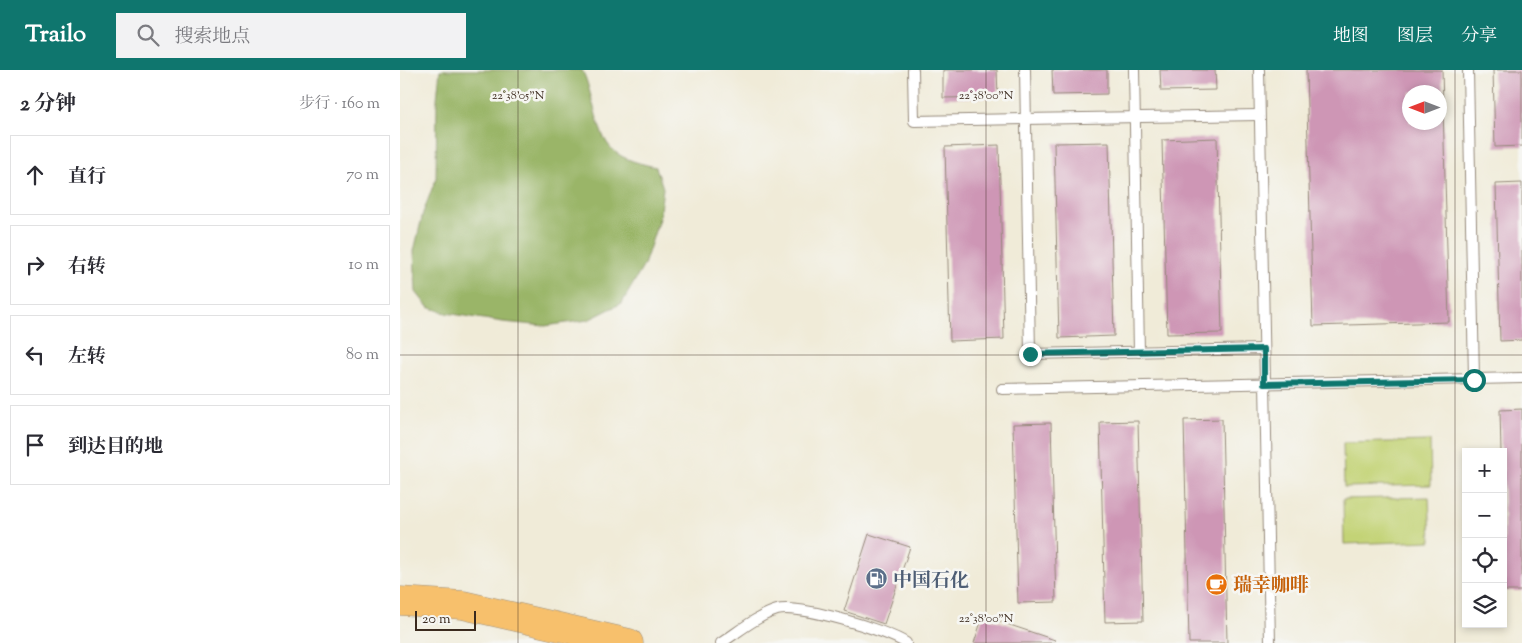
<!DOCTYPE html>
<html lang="zh">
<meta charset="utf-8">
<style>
:root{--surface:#fff;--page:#f2f2f3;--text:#2b2b33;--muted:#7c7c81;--line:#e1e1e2;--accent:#0f766e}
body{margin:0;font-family:"Sorts Mill Goudy","Noto Serif SC",serif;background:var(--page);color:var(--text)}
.controls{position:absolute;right:15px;bottom:15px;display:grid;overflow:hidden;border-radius:0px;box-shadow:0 2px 8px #0003}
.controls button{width:45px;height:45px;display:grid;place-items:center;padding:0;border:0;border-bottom:1px solid var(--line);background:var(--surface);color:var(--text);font:25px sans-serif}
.compass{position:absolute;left:1002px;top:15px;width:45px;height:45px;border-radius:50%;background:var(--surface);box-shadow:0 2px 8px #0003;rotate:270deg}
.scale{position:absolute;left:15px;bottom:12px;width:61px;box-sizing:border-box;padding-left:5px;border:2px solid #3b2a1e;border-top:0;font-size:14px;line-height:18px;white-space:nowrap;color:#3b2a1e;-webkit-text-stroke:4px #f6f6f2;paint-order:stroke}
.stop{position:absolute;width:15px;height:15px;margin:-11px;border:4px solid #0f766e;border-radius:50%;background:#fff}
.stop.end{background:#0f766e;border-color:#fff;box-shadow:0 1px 5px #0008}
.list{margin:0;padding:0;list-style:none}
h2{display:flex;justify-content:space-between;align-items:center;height:65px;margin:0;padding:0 20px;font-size:21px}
h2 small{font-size:16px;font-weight:400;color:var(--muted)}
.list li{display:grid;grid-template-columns:32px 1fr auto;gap:15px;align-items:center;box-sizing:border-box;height:80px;margin:0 10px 10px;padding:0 10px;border:1px solid var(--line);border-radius:0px}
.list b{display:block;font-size:19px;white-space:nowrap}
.list em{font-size:16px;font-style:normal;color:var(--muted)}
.icon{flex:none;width:28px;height:28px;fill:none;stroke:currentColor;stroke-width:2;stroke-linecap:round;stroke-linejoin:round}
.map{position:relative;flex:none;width:1122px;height:573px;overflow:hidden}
header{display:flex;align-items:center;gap:30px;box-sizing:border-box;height:70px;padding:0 25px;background:var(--accent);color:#fff}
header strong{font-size:24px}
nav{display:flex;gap:28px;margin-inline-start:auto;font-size:18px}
.search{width:350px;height:45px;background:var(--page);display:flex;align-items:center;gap:12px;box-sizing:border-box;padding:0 18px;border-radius:0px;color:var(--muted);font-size:19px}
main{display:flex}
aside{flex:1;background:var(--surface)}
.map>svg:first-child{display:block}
</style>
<header>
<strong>Trailo</strong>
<div class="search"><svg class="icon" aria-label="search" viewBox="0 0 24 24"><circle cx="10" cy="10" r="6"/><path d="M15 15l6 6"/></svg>搜索地点</div>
<nav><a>地图</a><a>图层</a><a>分享</a></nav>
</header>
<main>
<aside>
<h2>2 分钟<small>步行 · 160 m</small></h2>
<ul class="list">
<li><svg class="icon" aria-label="ahead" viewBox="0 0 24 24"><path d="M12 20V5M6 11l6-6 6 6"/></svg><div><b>直行</b></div><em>70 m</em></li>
<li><svg class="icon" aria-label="right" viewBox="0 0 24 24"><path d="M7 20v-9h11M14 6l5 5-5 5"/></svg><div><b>右转</b></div><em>10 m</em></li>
<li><svg class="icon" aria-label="left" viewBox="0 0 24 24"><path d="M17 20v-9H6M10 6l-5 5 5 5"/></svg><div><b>左转</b></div><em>80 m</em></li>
<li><svg class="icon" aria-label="arrive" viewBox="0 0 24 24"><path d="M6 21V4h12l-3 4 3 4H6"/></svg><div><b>到达目的地</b></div></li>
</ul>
</aside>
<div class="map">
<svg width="1122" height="573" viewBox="0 0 1122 573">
<rect width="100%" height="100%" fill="#f6f6f2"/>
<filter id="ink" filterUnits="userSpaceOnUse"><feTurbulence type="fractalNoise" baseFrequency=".02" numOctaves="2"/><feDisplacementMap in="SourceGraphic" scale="10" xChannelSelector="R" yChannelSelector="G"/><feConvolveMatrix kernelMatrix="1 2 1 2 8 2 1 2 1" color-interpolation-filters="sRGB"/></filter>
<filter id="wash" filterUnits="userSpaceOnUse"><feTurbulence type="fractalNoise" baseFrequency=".0096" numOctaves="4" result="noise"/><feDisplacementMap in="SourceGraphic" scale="20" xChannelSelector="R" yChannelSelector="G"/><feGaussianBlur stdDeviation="1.12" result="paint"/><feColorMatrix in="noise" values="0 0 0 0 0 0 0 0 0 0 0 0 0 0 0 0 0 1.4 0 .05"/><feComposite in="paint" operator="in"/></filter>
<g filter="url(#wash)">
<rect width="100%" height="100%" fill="#f0ebd8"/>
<!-- green -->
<g fill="#c3d376" stroke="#7f7e4a">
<polygon points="1030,371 1031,415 944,417 943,373"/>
<polygon points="1029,427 1031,471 944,474 943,429"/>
</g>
<!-- forest -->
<path fill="#9ab567" stroke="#6a7042" d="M40 0H182C187 9 189 20 192 30 204 76 207 87 256 97L263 118 259 149 244 195 222 233 188 250 145 256 103 252 46 243 28 237 16 222 14 181 23 143 36 108 37 29Z"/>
<g id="blocks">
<!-- building -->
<g fill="#ce96b5" fill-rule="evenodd">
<polygon points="543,0 597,0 598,27 543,28"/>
<polygon points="652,0 707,0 707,24 653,25"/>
<polygon points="760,0 815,0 816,20 761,21"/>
<path d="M906 0H1042L1049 252 913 256ZM1010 22H1040V52H1010Z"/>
<polygon points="1093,0 1122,0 1122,76 1095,77"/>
<polygon points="817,68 822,263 767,264 762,70"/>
<polygon points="709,72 714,266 659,268 654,73"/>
<polygon points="599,75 604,269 550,271 545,77"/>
<polygon points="1122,113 1122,270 1100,271 1096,114"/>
<polygon points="1122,339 1122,521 1105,521 1103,382 1101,382 1100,340"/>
<polygon points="822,349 827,573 789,573 784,350"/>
<polygon points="738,351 743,551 705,552 700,352"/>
<polygon points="651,353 656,532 618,533 613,354"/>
<polygon points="469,464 510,477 484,554 444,541"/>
<polygon points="583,546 655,570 654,573 574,573"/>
</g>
</g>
</g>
<g filter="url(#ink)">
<use href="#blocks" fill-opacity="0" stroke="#968a7b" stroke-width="1"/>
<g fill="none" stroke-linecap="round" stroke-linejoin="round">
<defs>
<g id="lane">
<polyline points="513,0 514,51 859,45"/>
<polyline points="625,0 630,284 864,279"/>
<polyline points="734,0 739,282"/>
<polyline points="859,0 870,573"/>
<polyline points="1068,0 1074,309"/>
<polyline points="602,319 1122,308"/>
<path d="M321 573C338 562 357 546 377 540 399 534 487 560 506 573"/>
</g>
<polyline id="primary" points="0,531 63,535 229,573"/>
</defs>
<!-- lane casing -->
<use href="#lane" stroke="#968a7b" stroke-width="12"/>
<!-- primary casing -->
<use href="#primary" stroke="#968a7b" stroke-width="29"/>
<!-- lane -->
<use href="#lane" stroke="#fff" stroke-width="10"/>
<!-- primary -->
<use href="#primary" stroke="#f7c06c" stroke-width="28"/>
</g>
</g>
<g fill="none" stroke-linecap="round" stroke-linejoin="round" filter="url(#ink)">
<!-- route -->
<polyline stroke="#0f766e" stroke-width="6" points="630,284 864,279 864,314 1074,310"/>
</g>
<!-- ticks -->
<path fill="none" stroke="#3b2a1e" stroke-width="1" stroke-opacity="0.45" d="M118 0V573M586 0V573M1055 0V573M0 285H1122"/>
<!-- icons -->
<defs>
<symbol id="fuel-disc" viewBox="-11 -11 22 22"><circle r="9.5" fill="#5c6f8a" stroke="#f6f6f2"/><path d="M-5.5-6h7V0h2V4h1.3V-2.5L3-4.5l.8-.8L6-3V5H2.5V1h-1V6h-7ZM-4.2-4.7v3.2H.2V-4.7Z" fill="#fff"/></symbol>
<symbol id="cafe-disc" viewBox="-11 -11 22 22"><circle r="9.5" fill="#e8710a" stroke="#f6f6f2"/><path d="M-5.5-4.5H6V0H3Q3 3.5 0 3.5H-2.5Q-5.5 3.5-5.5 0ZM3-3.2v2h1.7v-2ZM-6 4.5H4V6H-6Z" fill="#fff"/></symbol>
</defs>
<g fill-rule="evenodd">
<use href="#fuel-disc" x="464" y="496" width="25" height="25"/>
<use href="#cafe-disc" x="804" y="502" width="25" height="25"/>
</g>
<g text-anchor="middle" stroke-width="5" stroke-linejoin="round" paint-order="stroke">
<!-- service labels -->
<g font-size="19" font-weight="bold" fill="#4e5e75" stroke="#f6f6f2" text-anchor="start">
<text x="493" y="516">中国石化</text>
</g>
<!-- food labels -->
<g font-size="19" font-weight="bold" fill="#c56008" stroke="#f6f6f2" text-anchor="start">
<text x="833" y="521">瑞幸咖啡</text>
</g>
</g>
<g font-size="12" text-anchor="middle" fill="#3b2a1e" stroke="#f6f6f2" stroke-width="5" stroke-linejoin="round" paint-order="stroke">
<text x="118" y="29">22°38'05"N</text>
<text x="586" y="29">22°38'00"N</text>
<text x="586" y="552">22°38'00"N</text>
</g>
</svg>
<div class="controls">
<button>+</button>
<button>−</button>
<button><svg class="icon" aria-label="locate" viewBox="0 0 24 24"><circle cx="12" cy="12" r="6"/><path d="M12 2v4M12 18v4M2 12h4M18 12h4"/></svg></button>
<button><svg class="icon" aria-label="layers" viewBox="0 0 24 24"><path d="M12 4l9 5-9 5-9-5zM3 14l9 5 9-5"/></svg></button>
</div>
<svg class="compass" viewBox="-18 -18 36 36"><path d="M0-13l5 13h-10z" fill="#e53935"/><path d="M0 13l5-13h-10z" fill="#7c7c81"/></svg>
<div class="scale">20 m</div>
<div class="stop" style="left:1074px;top:310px"></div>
<div class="stop end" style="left:630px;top:284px"></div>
</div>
</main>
